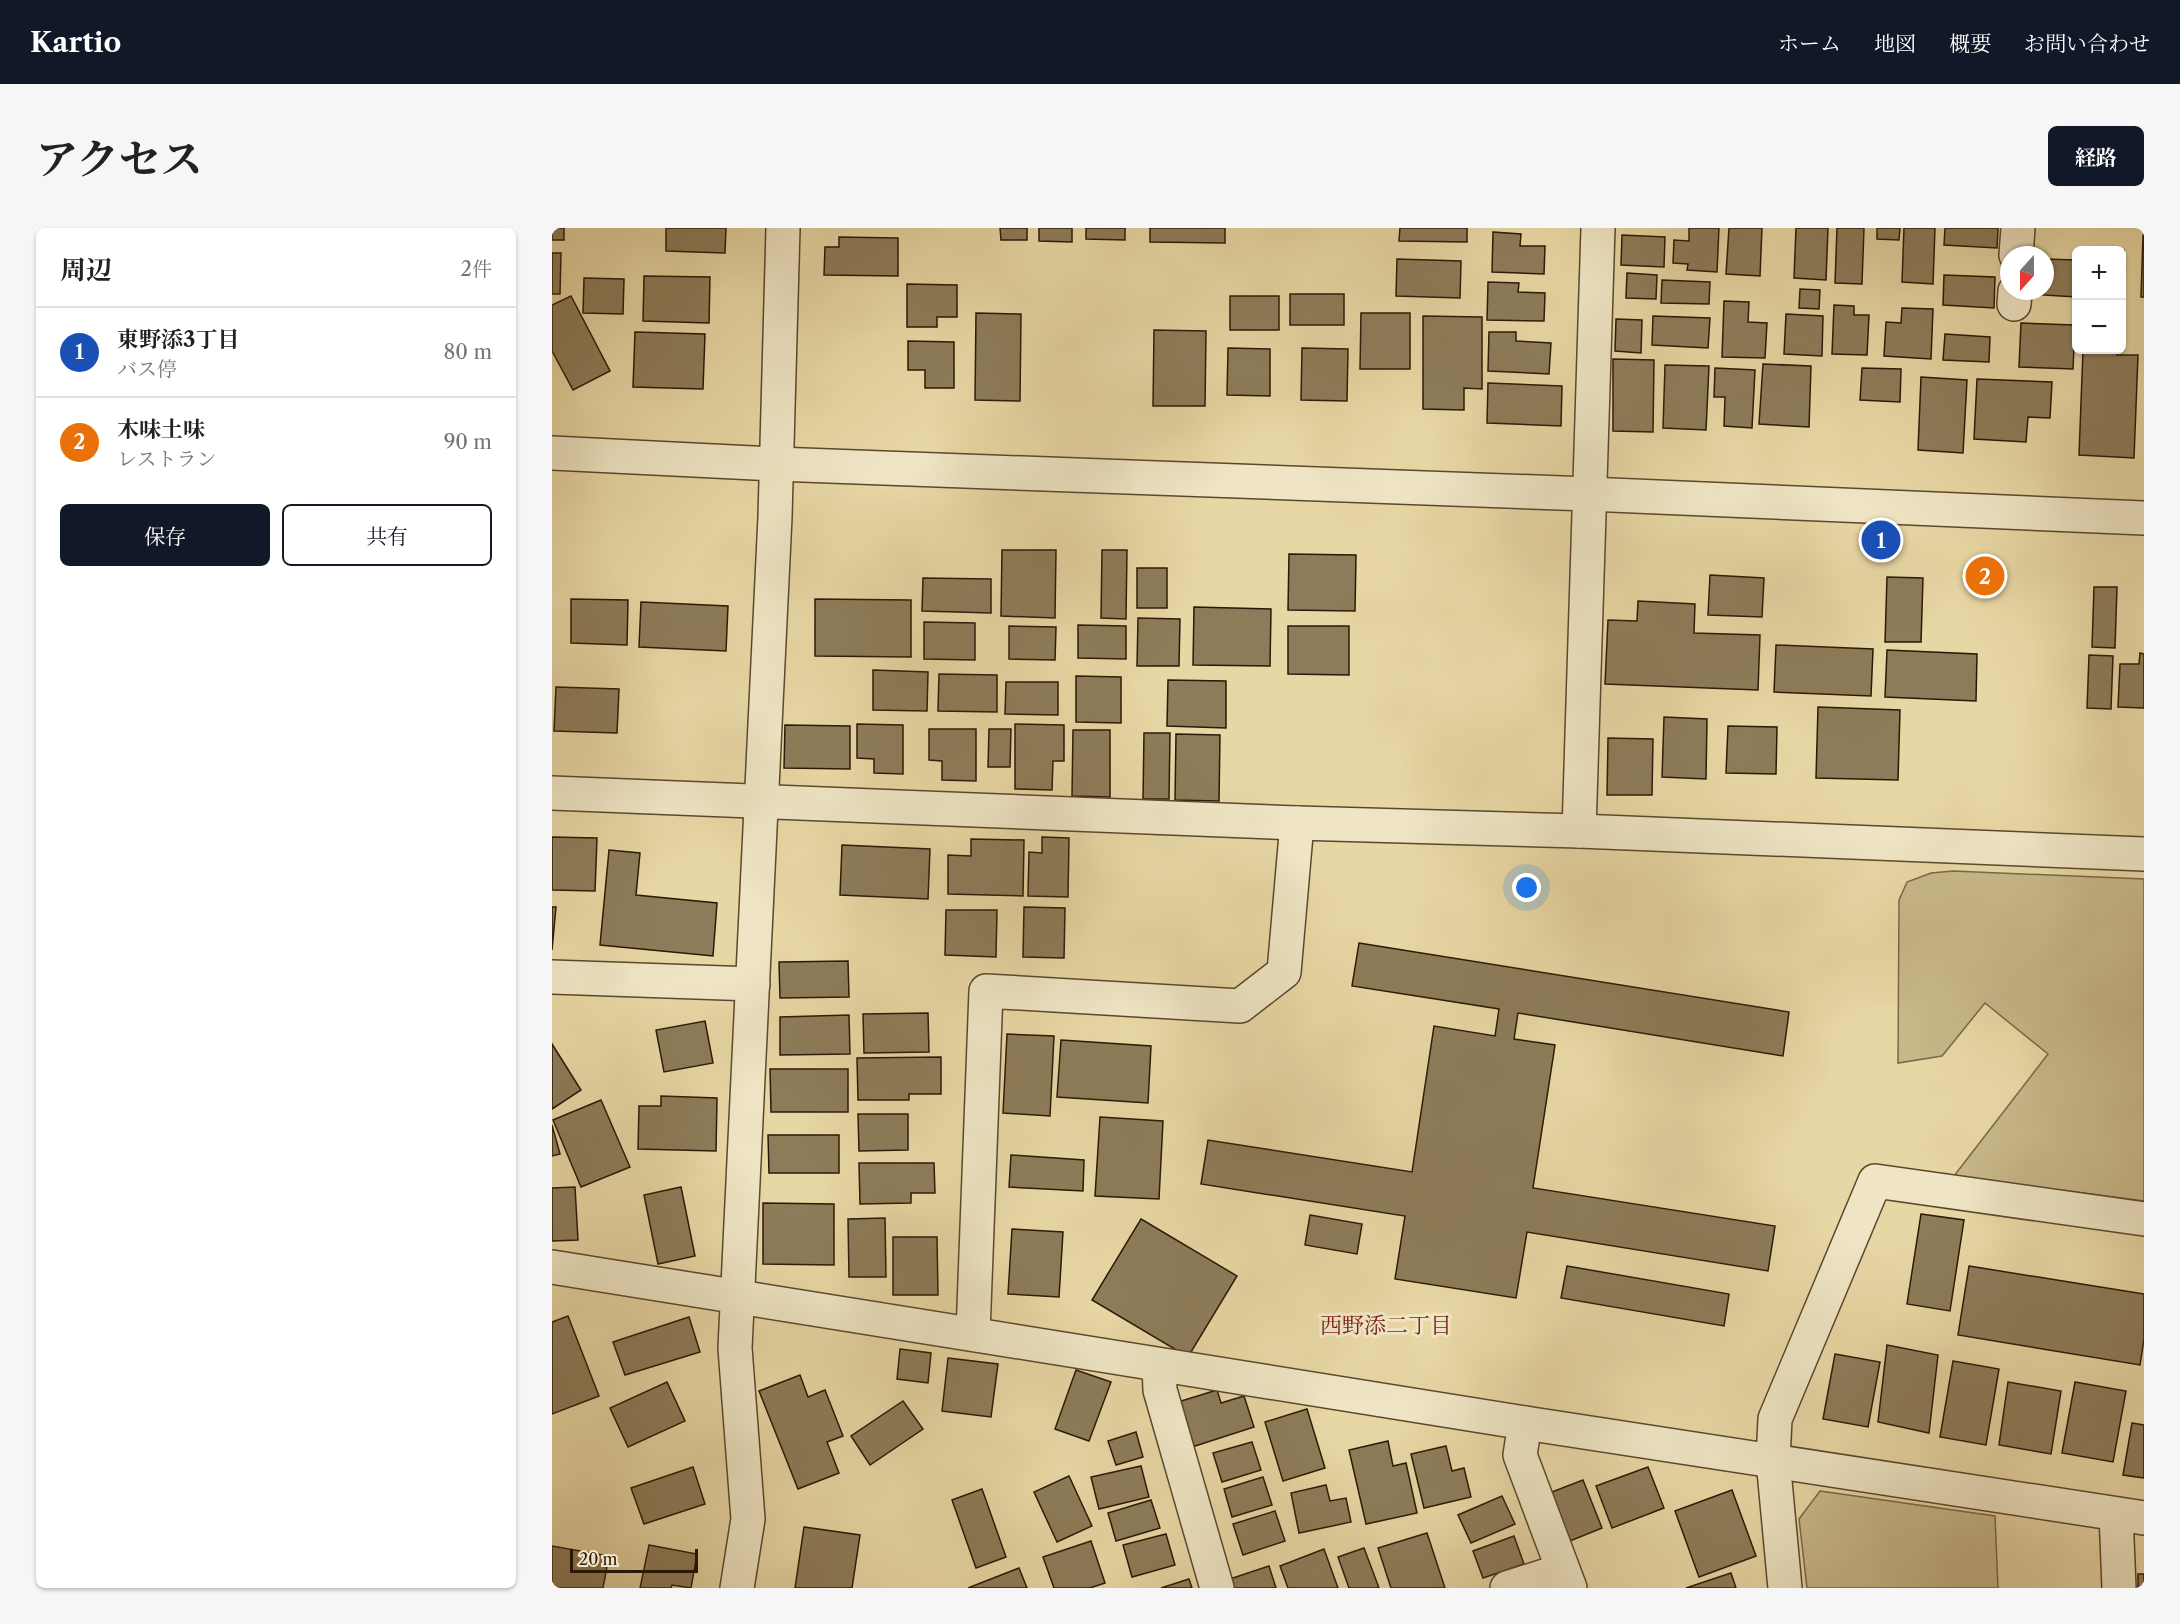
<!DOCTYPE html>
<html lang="ja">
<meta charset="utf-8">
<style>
:root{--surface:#fff;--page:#f6f6f6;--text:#222;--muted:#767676;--line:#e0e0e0;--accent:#111827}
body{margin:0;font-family:"Libre Caslon Text","Noto Serif JP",serif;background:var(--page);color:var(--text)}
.controls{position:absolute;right:18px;top:18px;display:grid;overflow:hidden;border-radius:9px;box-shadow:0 2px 4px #0004}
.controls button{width:54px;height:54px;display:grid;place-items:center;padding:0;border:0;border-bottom:2px solid var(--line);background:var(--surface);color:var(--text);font:30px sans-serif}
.compass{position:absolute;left:1448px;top:18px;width:54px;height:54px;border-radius:50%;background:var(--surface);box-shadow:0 2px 4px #0004;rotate:201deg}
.scale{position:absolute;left:18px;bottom:15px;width:128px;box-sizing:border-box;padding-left:6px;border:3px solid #2b1907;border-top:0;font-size:16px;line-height:21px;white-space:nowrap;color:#2b1907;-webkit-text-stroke:4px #efe5c4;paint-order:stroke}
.you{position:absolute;left:975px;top:660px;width:21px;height:21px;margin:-15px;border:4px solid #fff;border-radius:50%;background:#1a73e8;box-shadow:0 0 0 9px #1a73e833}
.badge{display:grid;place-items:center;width:39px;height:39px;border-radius:50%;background:var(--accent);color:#fff;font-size:20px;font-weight:700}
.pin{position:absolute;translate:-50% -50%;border:3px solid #fff;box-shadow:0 2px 6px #0006}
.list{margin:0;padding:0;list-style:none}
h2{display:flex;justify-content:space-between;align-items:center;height:78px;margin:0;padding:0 24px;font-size:26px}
h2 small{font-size:20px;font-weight:400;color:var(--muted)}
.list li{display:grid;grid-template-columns:39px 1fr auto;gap:18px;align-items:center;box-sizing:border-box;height:90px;padding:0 24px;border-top:2px solid var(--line)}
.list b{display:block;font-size:22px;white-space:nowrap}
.list p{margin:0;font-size:20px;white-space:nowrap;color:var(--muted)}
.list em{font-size:20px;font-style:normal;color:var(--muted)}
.actions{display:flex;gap:12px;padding:18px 24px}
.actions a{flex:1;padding:14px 0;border:2px solid var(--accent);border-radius:9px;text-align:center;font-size:21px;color:var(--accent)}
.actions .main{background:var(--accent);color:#fff}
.map{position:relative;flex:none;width:1592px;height:1360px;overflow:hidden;border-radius:9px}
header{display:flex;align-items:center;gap:36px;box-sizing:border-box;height:84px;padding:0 30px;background:var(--accent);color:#fff}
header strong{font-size:28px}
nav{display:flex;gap:33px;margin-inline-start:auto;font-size:21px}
.intro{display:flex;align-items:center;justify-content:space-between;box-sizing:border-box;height:144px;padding:0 36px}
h1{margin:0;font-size:42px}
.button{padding:15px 27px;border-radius:9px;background:var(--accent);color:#fff;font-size:21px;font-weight:700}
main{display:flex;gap:36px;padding:0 36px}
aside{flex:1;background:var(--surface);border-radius:9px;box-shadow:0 2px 4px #0004}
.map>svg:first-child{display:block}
</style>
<header>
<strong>Kartio</strong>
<nav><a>ホーム</a><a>地図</a><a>概要</a><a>お問い合わせ</a></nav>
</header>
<div class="intro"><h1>アクセス</h1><a class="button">経路</a></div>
<main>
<aside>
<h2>周辺<small>2件</small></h2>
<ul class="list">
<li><span class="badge" style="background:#1a4fb4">1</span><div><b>東野添3丁目</b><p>バス停</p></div><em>80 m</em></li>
<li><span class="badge" style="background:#e8710a">2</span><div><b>木味土味</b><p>レストラン</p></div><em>90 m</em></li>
</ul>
<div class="actions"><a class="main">保存</a><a>共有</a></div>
</aside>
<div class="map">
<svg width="1592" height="1360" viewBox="0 0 1592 1360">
<rect width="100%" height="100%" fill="#e7d7a4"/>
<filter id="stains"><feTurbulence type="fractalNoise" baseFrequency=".00333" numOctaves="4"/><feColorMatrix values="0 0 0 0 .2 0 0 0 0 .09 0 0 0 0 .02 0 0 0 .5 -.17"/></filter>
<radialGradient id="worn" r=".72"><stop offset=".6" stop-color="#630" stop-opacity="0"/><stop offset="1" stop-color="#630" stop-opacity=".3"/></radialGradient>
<!-- green -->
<g fill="#c7b789" stroke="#796848" stroke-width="1.5">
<polygon points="1401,643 1592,651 1592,973 1402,948 1496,826 1433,775 1390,828 1346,835 1347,672 1355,654 1379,645"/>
<polygon points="1268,1263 1443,1288 1446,1360 1255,1360 1247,1291"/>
</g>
<!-- building -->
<g fill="#8d7c59" stroke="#2b1907" stroke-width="1.5">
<rect x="0" y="0" width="12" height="12"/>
<polygon points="114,0 174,0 173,25 114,23"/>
<polygon points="448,0 475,0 475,12 449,12"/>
<polygon points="487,0 520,0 520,14 487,13"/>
<polygon points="534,0 573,0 573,12 534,11"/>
<polygon points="598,0 673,0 673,15 598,14"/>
<polygon points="848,0 915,0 915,14 847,13"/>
<polygon points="1137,0 1167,0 1165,44 1135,42 1136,36 1121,35 1122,12 1137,13"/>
<polygon points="1177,0 1210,0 1208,48 1174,46"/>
<polygon points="1244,0 1276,0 1274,52 1242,50"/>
<polygon points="1285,0 1312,0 1310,56 1283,55"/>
<polygon points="1325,0 1348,0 1347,12 1325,11"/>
<polygon points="1352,0 1383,0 1381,56 1350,54"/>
<polygon points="1393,0 1446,0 1445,20 1392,17"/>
<polygon points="941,4 969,6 968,18 993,18 992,46 940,44"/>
<polygon points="1070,7 1113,9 1112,39 1069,37"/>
<polygon points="1591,7 1592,7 1592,69 1589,69"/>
<polygon points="287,9 346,10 346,48 272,47 273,19 287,19"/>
<polygon points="1535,20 1572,22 1570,69 1570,22 1535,22"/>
<polygon points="0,25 9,25 8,66 0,66"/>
<polygon points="845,31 909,33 908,70 844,68"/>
<polygon points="1493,31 1524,32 1524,69 1476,66 1476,63 1493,63"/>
<polygon points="1075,45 1105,47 1104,71 1074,70"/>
<polygon points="1392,47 1443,49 1442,80 1391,77"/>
<polygon points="92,48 158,49 157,95 91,93"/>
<polygon points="32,50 72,51 71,86 31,85"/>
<polygon points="1110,52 1158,54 1157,76 1109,75"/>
<polygon points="936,54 967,55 966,64 993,65 992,93 935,92"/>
<polygon points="355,56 405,57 405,89 385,89 385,99 355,99"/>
<polygon points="1248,61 1268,62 1267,81 1247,80"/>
<rect x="738" y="66" width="54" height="31"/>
<polygon points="19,68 58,143 21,162 0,123 0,77"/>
<rect x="678" y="68" width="49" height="34"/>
<polygon points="1172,73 1197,74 1196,94 1215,95 1213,130 1170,129"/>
<polygon points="1282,77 1302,78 1302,87 1317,87 1315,127 1280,126"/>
<polygon points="1350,80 1381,81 1379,131 1332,128 1334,94 1349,95"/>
<polygon points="424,85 469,86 468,173 423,172"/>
<polygon points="809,85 858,85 858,141 808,141"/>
<polygon points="1234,86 1271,88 1270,128 1232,126"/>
<polygon points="871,88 930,89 930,161 912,160 912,182 871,181"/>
<polygon points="1101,88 1158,90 1156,120 1100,117"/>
<polygon points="1064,91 1090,92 1089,125 1063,123"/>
<polygon points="1469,95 1523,97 1521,141 1467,139"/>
<polygon points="602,102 654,103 653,178 601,178"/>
<polygon points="83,104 153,106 151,161 81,159"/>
<polygon points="937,104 964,104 964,113 999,115 997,146 936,143"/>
<polygon points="1393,106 1438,109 1437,134 1391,132"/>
<polygon points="356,113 402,114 402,160 373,160 373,142 356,142"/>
<polygon points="676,120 718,121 718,168 675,167"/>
<polygon points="750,120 796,121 795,173 749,172"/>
<polygon points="1531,122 1565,122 1565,127 1586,127 1582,230 1527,227"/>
<polygon points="1061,131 1102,132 1101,204 1061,203"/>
<polygon points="1211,136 1259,138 1257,199 1207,196"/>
<polygon points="1113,137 1157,138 1154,202 1111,200"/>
<polygon points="1163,140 1203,142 1200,200 1172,198 1173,169 1162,169"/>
<polygon points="1310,140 1349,141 1348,174 1308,172"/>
<polygon points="1369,149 1415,152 1411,225 1366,222"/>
<polygon points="1425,151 1500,154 1498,190 1476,189 1474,214 1422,211"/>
<polygon points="936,155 1010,158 1009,198 935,195"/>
<polygon points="450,322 504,322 503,390 449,388"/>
<polygon points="550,322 575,322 574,391 549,390"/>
<polygon points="737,326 804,327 803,383 736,382"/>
<rect x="585" y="340" width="30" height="40"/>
<polygon points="1158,347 1212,350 1210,389 1156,387"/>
<polygon points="1335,349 1371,350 1369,414 1333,414"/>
<polygon points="371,350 439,351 439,385 370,383"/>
<polygon points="1542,359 1565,359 1563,420 1540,419"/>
<polygon points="19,371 76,372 75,417 19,415"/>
<polygon points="263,371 359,372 359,429 263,428"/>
<polygon points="1086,373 1143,376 1142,405 1208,407 1206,462 1053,456 1056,392 1085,393"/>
<polygon points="89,374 176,378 174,423 87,419"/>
<polygon points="642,379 719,381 718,438 641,437"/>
<polygon points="586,390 628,391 627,438 585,438"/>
<polygon points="372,394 423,395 423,432 372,431"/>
<polygon points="526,397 574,398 574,431 526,430"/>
<polygon points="457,398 504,399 503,432 457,431"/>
<polygon points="736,398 797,398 797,447 736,446"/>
<polygon points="1224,417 1321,421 1319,468 1222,464"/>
<polygon points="1335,422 1425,426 1424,473 1333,469"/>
<polygon points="1588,425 1592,426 1592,480 1566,479 1568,436 1587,436"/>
<polygon points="1537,427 1561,428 1559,481 1535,480"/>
<polygon points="321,442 376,444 375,483 321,482"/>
<polygon points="387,446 445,447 445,484 386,483"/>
<polygon points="524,448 569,449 569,495 524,494"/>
<polygon points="616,452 674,453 674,500 615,498"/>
<polygon points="454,454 506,454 506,487 453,486"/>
<polygon points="4,459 67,461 65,505 2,503"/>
<polygon points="1266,479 1348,482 1346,552 1264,550"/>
<polygon points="1112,489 1155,491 1154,551 1110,549"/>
<polygon points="305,496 351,497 351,546 322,545 322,531 305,530"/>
<polygon points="463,496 512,497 512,533 501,533 500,562 463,561"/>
<polygon points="233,497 298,498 298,541 232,540"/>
<polygon points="1176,498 1225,499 1224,546 1174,545"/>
<polygon points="377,501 424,501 424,553 390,552 390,533 377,532"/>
<polygon points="437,501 459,501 458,539 436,539"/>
<polygon points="521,502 558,502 558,569 520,568"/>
<polygon points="592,505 618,505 617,571 591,571"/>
<polygon points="624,506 668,507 667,573 623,572"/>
<polygon points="1056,510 1101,511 1100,567 1055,567"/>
<polygon points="0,609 45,610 43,663 0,662"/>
<polygon points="490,609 517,610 516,669 476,668 477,624 490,625"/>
<polygon points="419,611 472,612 471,668 396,666 396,627 419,628"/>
<polygon points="290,617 378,621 376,671 288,667"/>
<polygon points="57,622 88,625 84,667 165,675 161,728 48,717"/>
<polygon points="0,679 4,679 0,722"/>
<polygon points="472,679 513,680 512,730 471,729"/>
<polygon points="394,682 445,682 444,729 393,727"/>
<polygon points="807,715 1237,784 1231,828 966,785 962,811 1003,817 981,960 1223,998 1216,1043 975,1004 964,1070 843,1051 853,988 649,956 656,912 860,944 882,798 943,808 947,781 800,758"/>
<polygon points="296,733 297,769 228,770 227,734"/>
<polygon points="376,785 377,824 312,825 311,786"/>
<polygon points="297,787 298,826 228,827 228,789"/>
<polygon points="153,793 161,835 112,844 104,802"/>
<polygon points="455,806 502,808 498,888 451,885"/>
<polygon points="509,812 599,818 596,875 505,869"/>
<polygon points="0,816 29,862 0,881"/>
<polygon points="389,829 389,866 357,866 357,872 306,872 305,830"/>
<polygon points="218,841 296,841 296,884 219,884"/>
<polygon points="109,868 165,870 164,923 86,921 87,878 109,878"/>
<polygon points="49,872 78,939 29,959 1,892"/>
<polygon points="306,886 356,886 356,922 307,923"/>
<polygon points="548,889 611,893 607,971 543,968"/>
<polygon points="0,897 8,926 0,928"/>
<polygon points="216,907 287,907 287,945 217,945"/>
<polygon points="459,927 532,932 531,963 457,959"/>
<polygon points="307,935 382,935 383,965 359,965 359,975 308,976"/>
<polygon points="23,959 26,1012 0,1013 0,960"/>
<polygon points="129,959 143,1028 106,1036 92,967"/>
<polygon points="211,975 282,976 282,1037 211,1036"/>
<polygon points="1369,986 1412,992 1398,1083 1355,1076"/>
<polygon points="758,987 810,996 805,1026 753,1017"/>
<polygon points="333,990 334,1049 297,1049 296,991"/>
<polygon points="589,991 685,1048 636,1129 540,1072"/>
<polygon points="460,1001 511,1004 507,1069 456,1066"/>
<polygon points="341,1009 385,1009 386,1067 341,1067"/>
<polygon points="1015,1038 1177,1066 1172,1098 1009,1070"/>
<polygon points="1417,1038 1592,1066 1592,1111 1588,1137 1406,1107"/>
<polygon points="16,1088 47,1168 0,1186 0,1094"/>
<polygon points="137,1089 148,1124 73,1147 61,1114"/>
<polygon points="1335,1117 1386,1127 1377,1205 1326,1194"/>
<polygon points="348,1121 379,1125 376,1155 345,1151"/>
<polygon points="1283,1126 1328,1134 1316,1199 1271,1191"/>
<polygon points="396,1130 446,1136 439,1189 390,1183"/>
<polygon points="1401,1133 1447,1141 1434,1217 1388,1209"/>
<polygon points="524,1142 559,1154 537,1213 503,1201"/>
<polygon points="248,1147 256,1169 273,1162 291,1208 275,1214 287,1245 246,1261 207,1163"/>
<polygon points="115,1154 133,1193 76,1219 58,1180"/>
<polygon points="1456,1154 1509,1163 1499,1226 1447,1217"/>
<polygon points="1523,1154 1574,1163 1561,1234 1510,1225"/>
<polygon points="665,1162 669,1175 692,1168 702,1199 640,1219 626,1174"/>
<polygon points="351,1173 371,1201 318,1237 299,1208"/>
<polygon points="755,1181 773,1240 731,1253 713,1194"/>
<polygon points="1580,1195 1592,1197 1592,1250 1571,1247"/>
<polygon points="584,1204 591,1229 564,1237 556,1213"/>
<polygon points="836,1213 841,1238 854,1235 865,1285 814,1296 797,1222"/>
<polygon points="700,1214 709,1242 670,1254 661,1225"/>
<polygon points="894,1218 900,1243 912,1240 919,1269 872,1280 859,1226"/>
<polygon points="589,1238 597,1269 547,1281 539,1249"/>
<polygon points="141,1239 153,1276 92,1296 79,1260"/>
<polygon points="1096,1239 1112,1280 1060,1300 1044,1258"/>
<polygon points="517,1248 540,1298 505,1314 482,1264"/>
<polygon points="711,1249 720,1277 680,1289 672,1261"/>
<polygon points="1031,1252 1050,1300 1018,1313 1000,1264"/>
<polygon points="774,1257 778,1273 794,1270 799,1294 747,1305 739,1265"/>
<polygon points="430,1261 454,1329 424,1340 400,1272"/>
<polygon points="1180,1262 1204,1328 1147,1349 1123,1283"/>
<polygon points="950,1268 963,1296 919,1315 906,1287"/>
<polygon points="599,1272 608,1300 564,1313 556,1285"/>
<polygon points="723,1283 733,1313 691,1327 681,1296"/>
<polygon points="252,1299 308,1307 300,1360 243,1360"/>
<polygon points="875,1305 893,1360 839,1360 826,1320"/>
<polygon points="614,1306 623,1337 580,1349 571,1317"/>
<polygon points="962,1308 972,1336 931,1350 921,1323"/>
<polygon points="539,1313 553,1355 538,1360 502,1360 491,1329"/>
<polygon points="97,1317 145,1326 139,1360 120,1357 119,1360 88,1360"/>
<polygon points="0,1318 57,1328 51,1360 0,1360"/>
<polygon points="812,1320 827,1360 797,1360 786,1329"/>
<polygon points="772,1321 786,1360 736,1360 728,1338"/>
<polygon points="717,1338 724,1360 678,1360 675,1352"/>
<polygon points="467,1340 475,1360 416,1360"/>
<polygon points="1179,1345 1184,1360 1134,1360"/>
<rect x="1586" y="1346" width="6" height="14"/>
<polygon points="637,1351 640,1360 609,1360"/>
</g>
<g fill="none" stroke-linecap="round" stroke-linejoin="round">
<defs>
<g id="minor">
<polyline points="1464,27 1466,0"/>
<polyline points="1462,76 1463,63"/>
<polyline points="0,225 224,236 1036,266 1592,290"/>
<polyline points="0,565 745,595 1027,603 1592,626"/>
<polyline points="1027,603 1046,0"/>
<polyline points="0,749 201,756"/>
<polyline points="0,1039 973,1195 1592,1290"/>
<polyline points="421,1105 434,763 688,778 732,744 745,595"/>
<polyline points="607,1137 608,1162 665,1360"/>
<polyline points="973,1195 968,1227 1018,1360"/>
<polyline points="1564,1286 1567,1360"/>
<polyline points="185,1360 196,1291 183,1120 223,289 231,0"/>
<polyline points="955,1360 1011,1342"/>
<polyline points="1233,1360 1221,1232 1223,1191 1323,953 1592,991"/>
</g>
</defs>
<!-- minor casing -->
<use href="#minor" stroke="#5a482e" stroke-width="36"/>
<!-- minor -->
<use href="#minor" stroke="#efe5c4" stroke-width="33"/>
</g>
<g text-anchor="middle" stroke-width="6" stroke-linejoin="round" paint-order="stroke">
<!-- neighbourhood labels -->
<g font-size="22" fill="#7a1f14" stroke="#efe5c4">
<text x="834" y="1105">西野添二丁目</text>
</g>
</g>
<rect width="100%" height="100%" filter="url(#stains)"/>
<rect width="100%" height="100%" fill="url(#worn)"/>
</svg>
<div class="controls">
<button>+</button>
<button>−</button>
</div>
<svg class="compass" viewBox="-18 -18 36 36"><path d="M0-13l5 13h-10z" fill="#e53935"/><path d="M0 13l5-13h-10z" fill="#767676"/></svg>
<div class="scale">20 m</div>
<div class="you"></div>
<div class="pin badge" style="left:1329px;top:312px;background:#1a4fb4">1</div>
<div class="pin badge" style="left:1433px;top:348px;background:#e8710a">2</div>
</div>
</main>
